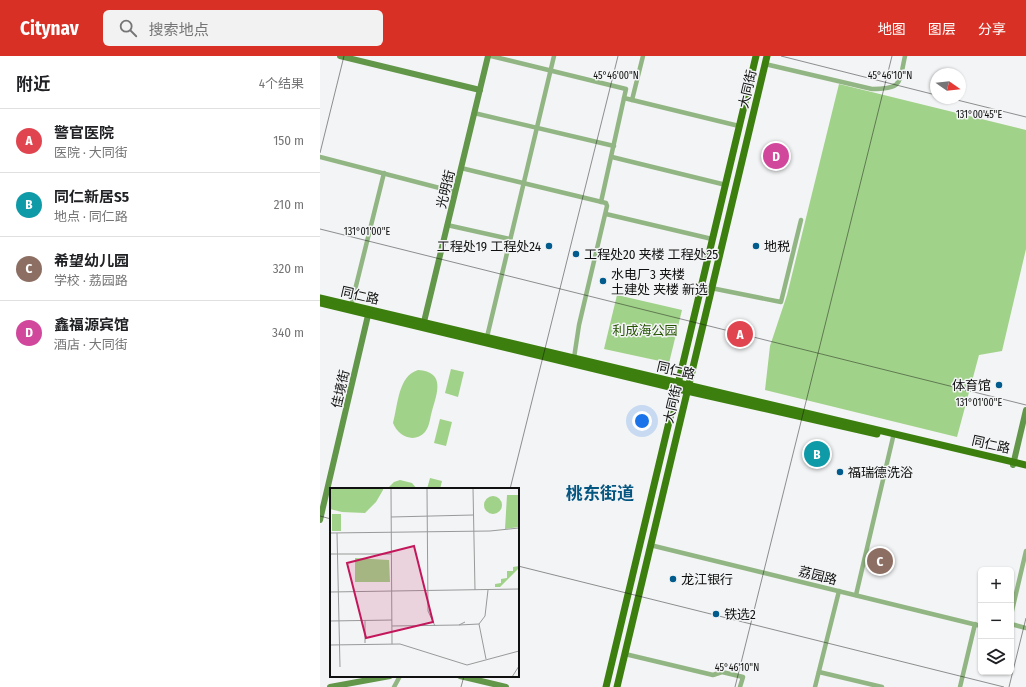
<!DOCTYPE html>
<html lang="zh">
<meta charset="utf-8">
<style>
:root{--surface:#fff;--page:#f2f2f2;--text:#202124;--muted:#757577;--line:#e0e0e0;--accent:#d93025}
body{margin:0;font-family:"Fira Sans Condensed","Noto Sans SC",sans-serif;background:var(--page);color:var(--text)}
.controls{position:absolute;right:12px;bottom:12px;display:grid;overflow:hidden;border-radius:6px;box-shadow:0 1px 3px #0004}
.controls button{width:36px;height:36px;display:grid;place-items:center;padding:0;border:0;border-bottom:1px solid var(--line);background:var(--surface);color:var(--text);font:20px sans-serif}
.compass{position:absolute;left:610px;top:12px;width:36px;height:36px;border-radius:50%;background:var(--surface);box-shadow:0 1px 3px #0004;rotate:104deg}
.you{position:absolute;left:322px;top:365px;width:14px;height:14px;margin:-10px;border:3px solid #fff;border-radius:50%;background:#1a73e8;box-shadow:0 0 0 6px #1a73e833}
.badge{display:grid;place-items:center;width:26px;height:26px;border-radius:50%;background:var(--accent);color:#fff;font-size:13px;font-weight:700}
.pin{position:absolute;translate:-50% -50%;border:2px solid #fff;box-shadow:0 1px 4px #0006}
.list{margin:0;padding:0;list-style:none}
h2{display:flex;justify-content:space-between;align-items:center;height:52px;margin:0;padding:0 16px;font-size:17px}
h2 small{font-size:13px;font-weight:400;color:var(--muted)}
.list li{display:grid;grid-template-columns:26px 1fr auto;gap:12px;align-items:center;box-sizing:border-box;height:64px;padding:0 16px;border-top:1px solid var(--line)}
.list b{display:block;font-size:15px;white-space:nowrap}
.list p{margin:0;font-size:13px;white-space:nowrap;color:var(--muted)}
.list em{font-size:13px;font-style:normal;color:var(--muted)}
.icon{flex:none;width:22px;height:22px;fill:none;stroke:currentColor;stroke-width:2;stroke-linecap:round;stroke-linejoin:round}
.map{position:relative;flex:none;width:706px;height:631px;overflow:hidden}
header{display:flex;align-items:center;gap:24px;box-sizing:border-box;height:56px;padding:0 20px;background:var(--accent);color:#fff}
header strong{font-size:19px}
nav{display:flex;gap:22px;margin-inline-start:auto;font-size:14px}
.search{width:280px;height:36px;background:var(--page);display:flex;align-items:center;gap:10px;box-sizing:border-box;padding:0 14px;border-radius:6px;color:var(--muted);font-size:15px}
main{display:flex}
aside{flex:1;background:var(--surface)}
.map>svg:first-child{display:block}
</style>
<header>
<strong>Citynav</strong>
<div class="search"><svg class="icon" aria-label="search" viewBox="0 0 24 24"><circle cx="10" cy="10" r="6"/><path d="M15 15l6 6"/></svg>搜索地点</div>
<nav><a>地图</a><a>图层</a><a>分享</a></nav>
</header>
<main>
<aside>
<h2>附近<small>4个结果</small></h2>
<ul class="list">
<li><span class="badge" style="background:#e0444e">A</span><div><b>警官医院</b><p>医院 · 大同街</p></div><em>150 m</em></li>
<li><span class="badge" style="background:#0f9aa8">B</span><div><b>同仁新居S5</b><p>地点 · 同仁路</p></div><em>210 m</em></li>
<li><span class="badge" style="background:#8d6e63">C</span><div><b>希望幼儿园</b><p>学校 · 荔园路</p></div><em>320 m</em></li>
<li><span class="badge" style="background:#d1479c">D</span><div><b>鑫福源宾馆</b><p>酒店 · 大同街</p></div><em>340 m</em></li>
</ul>
</aside>
<div class="map">
<svg width="706" height="631" viewBox="0 0 706 631">
<rect width="100%" height="100%" fill="#f3f4f5"/>
<!-- green -->
<g fill="#a1d289">
<polygon points="519,28 706,74 706,193 682,295 659,299 637,381 445,334 450,290 467,239"/>
<polygon points="297,239 362,254 349,307 284,293"/>
<polygon points="131,313 144,316 138,341 125,337"/>
<path d="M98 314C126 316 117 337 112 355 110 361 110 370 105 376 94 388 78 380 73 367 78 349 78 320 98 314Z"/>
<polygon points="120,363 132,366 126,390 114,387"/>
<polygon points="110,422 122,425 120,433 107,433"/>
<polygon points="80,424 92,427 97,433 67,433 74,426"/>
</g>
<g fill="none" stroke-linecap="round" stroke-linejoin="round">
<!-- street -->
<g stroke="#92b683" stroke-width="4.5">
<polyline points="171,0 306,33 281,146"/>
<path d="M445 8 552 33C583 33 579 27 585 0"/>
<polyline points="304,42 419,70"/>
<polyline points="312,44 323,0"/>
<polyline points="154,57 294,90"/>
<polyline points="0,101 135,136"/>
<polyline points="292,101 406,129"/>
<polyline points="141,112 286,147 287,150 259,269 254,302"/>
<polyline points="286,158 392,183"/>
<polyline points="127,169 190,183"/>
<polyline points="391,232 461,246 481,164"/>
<polyline points="31,250 64,117"/>
<polyline points="167,281 234,0"/>
<polyline points="330,489 661,570"/>
<polyline points="536,539 574,377"/>
<polyline points="691,559 706,495"/>
<polyline points="691,568 706,572"/>
<polyline points="305,598 393,619 402,616 423,621 420,631"/>
<polyline points="499,616 562,631"/>
<polyline points="74,631 80,620"/>
<polyline points="495,631 519,535"/>
<polyline points="640,631 655,568"/>
</g>
<!-- secondary -->
<g stroke="#629649" stroke-width="6">
<polyline points="20,0 160,34"/>
<polyline points="103,270 168,0"/>
<polyline points="693,409 706,354"/>
<polyline points="0,464 49,255"/>
<polyline points="140,620 186,631"/>
<polyline points="10,631 70,620"/>
</g>
<!-- primary -->
<g stroke="#3c7f0f" stroke-width="7">
<polyline points="0,242 706,409"/>
<polyline points="0,247 358,333 557,378"/>
<polyline points="286,631 436,0"/>
<polyline points="297,631 447,0"/>
</g>
</g>
<!-- ticks -->
<path fill="none" stroke="#101010" stroke-width="1" stroke-opacity="0.45" d="M461 0 616 39M629 42 706 61M0 97 24 0M0 173 706 349M190 433 298 0M0 460 11 463M198 510 684 631M141 631 144 620M415 631 572 0M689 631 706 562"/>
<!-- markers -->
<g fill="#015c8d" stroke="#f3f4f5" stroke-width="1.5">
<circle cx="229" cy="190" r="4"/>
<circle cx="436" cy="190" r="4"/>
<circle cx="256" cy="198" r="4"/>
<circle cx="283" cy="225" r="4"/>
<circle cx="679" cy="329" r="4"/>
<circle cx="520" cy="416" r="4"/>
<circle cx="353" cy="523" r="4"/>
<circle cx="396" cy="558" r="4"/>
</g>
<g text-anchor="middle" stroke-width="3" stroke-linejoin="round" paint-order="stroke">
<!-- street labels -->
<g font-size="13" fill="#101010" stroke="#f3f4f5">
<text transform="translate(427 33) rotate(-77)" y="5">大同街</text>
<text transform="translate(125 133) rotate(-76)" y="5">光明街</text>
<text transform="translate(40 239) rotate(13)" y="5">同仁路</text>
<text transform="translate(356 314) rotate(13)" y="5">同仁路</text>
<text transform="translate(20 333) rotate(-77)" y="5">佳境街</text>
<text transform="translate(352 348) rotate(-77)" y="5">大同街</text>
<text transform="translate(671 388) rotate(13)" y="5">同仁路</text>
<text transform="translate(498 519) rotate(14)" y="5">荔园路</text>
</g>
<!-- poi labels -->
<g font-size="13" fill="#101010" stroke="#f3f4f5" text-anchor="start">
<text x="221" y="195" text-anchor="end">工程处19 工程处24</text>
<text x="444" y="195">地税</text>
<text x="264" y="203">工程处20 夹楼 工程处25</text>
<text x="291" y="223">水电厂3 夹楼<tspan x="291" dy="15">土建处 夹楼 新选</tspan></text>
<text x="671" y="334" text-anchor="end">体育馆</text>
<text x="528" y="421">福瑞德洗浴</text>
<text x="361" y="528">龙江银行</text>
<text x="404" y="563">铁选2</text>
</g>
<!-- park labels -->
<g font-size="13" fill="#245400" stroke="#f3f4f5">
<text x="325" y="279">利成海公园</text>
</g>
<!-- district labels -->
<g font-size="17" font-weight="bold" fill="#055581" stroke="#f3f4f5">
<text x="280" y="443">桃东街道</text>
</g>
</g>
<!-- overview -->
<g transform="translate(10 432)">
<rect width="189" height="189" fill="#f3f4f5"/>
<path d="M0 0H53V2L46 14 35 25 12 24 0 21ZM177 7H189V39L175 41ZM154 17a9 9 0 1 1 18 0a9 9 0 1 1-18 0ZM2 26H11V43H2ZM25 70 59 72 60 94H25ZM189 78V80L170 99H165V96L171 95V91L177 90V83H183V79Z" fill="#a1d289"/>
<path fill="none" stroke="#989999" stroke-width="1" d="M61 0 62 156M97 0 98 123 105 138M143 0 145 102M61 29 143 27M0 45 160 43 189 40M7 45 10 179M0 66H61M0 104 189 101M35 132V155M0 133 62 132M129 137 149 136M62 138 129 137 135 134M0 157 70 156 137 177 189 163M156 171 149 136 155 128 158 102M182 189 189 178"/>
<path fill="#c2185b" fill-opacity="0.15" stroke="#c2185b" stroke-width="2" d="M84 58 103 134 36 150 17 75Z"/>
<rect width="189" height="189" fill="none" stroke="#101010" stroke-width="2"/>
</g>
<g font-size="10" text-anchor="middle" fill="#101010" stroke="#f3f4f5" stroke-width="3" stroke-linejoin="round" paint-order="stroke">
<text x="296" y="23">45°46'00"N</text>
<text x="570" y="23">45°46'10"N</text>
<text x="659" y="62">131°00'45"E</text>
<text x="47" y="179">131°01'00"E</text>
<text x="659" y="350">131°01'00"E</text>
<text x="417" y="615">45°46'10"N</text>
</g>
</svg>
<div class="controls">
<button>+</button>
<button>−</button>
<button><svg class="icon" aria-label="layers" viewBox="0 0 24 24"><path d="M12 4l9 5-9 5-9-5zM3 14l9 5 9-5"/></svg></button>
</div>
<svg class="compass" viewBox="-18 -18 36 36"><path d="M0-13l5 13h-10z" fill="#e53935"/><path d="M0 13l5-13h-10z" fill="#757577"/></svg>
<div class="you"></div>
<div class="pin badge" style="left:420px;top:278px;background:#e0444e">A</div>
<div class="pin badge" style="left:497px;top:398px;background:#0f9aa8">B</div>
<div class="pin badge" style="left:560px;top:505px;background:#8d6e63">C</div>
<div class="pin badge" style="left:456px;top:100px;background:#d1479c">D</div>
</div>
</main>
